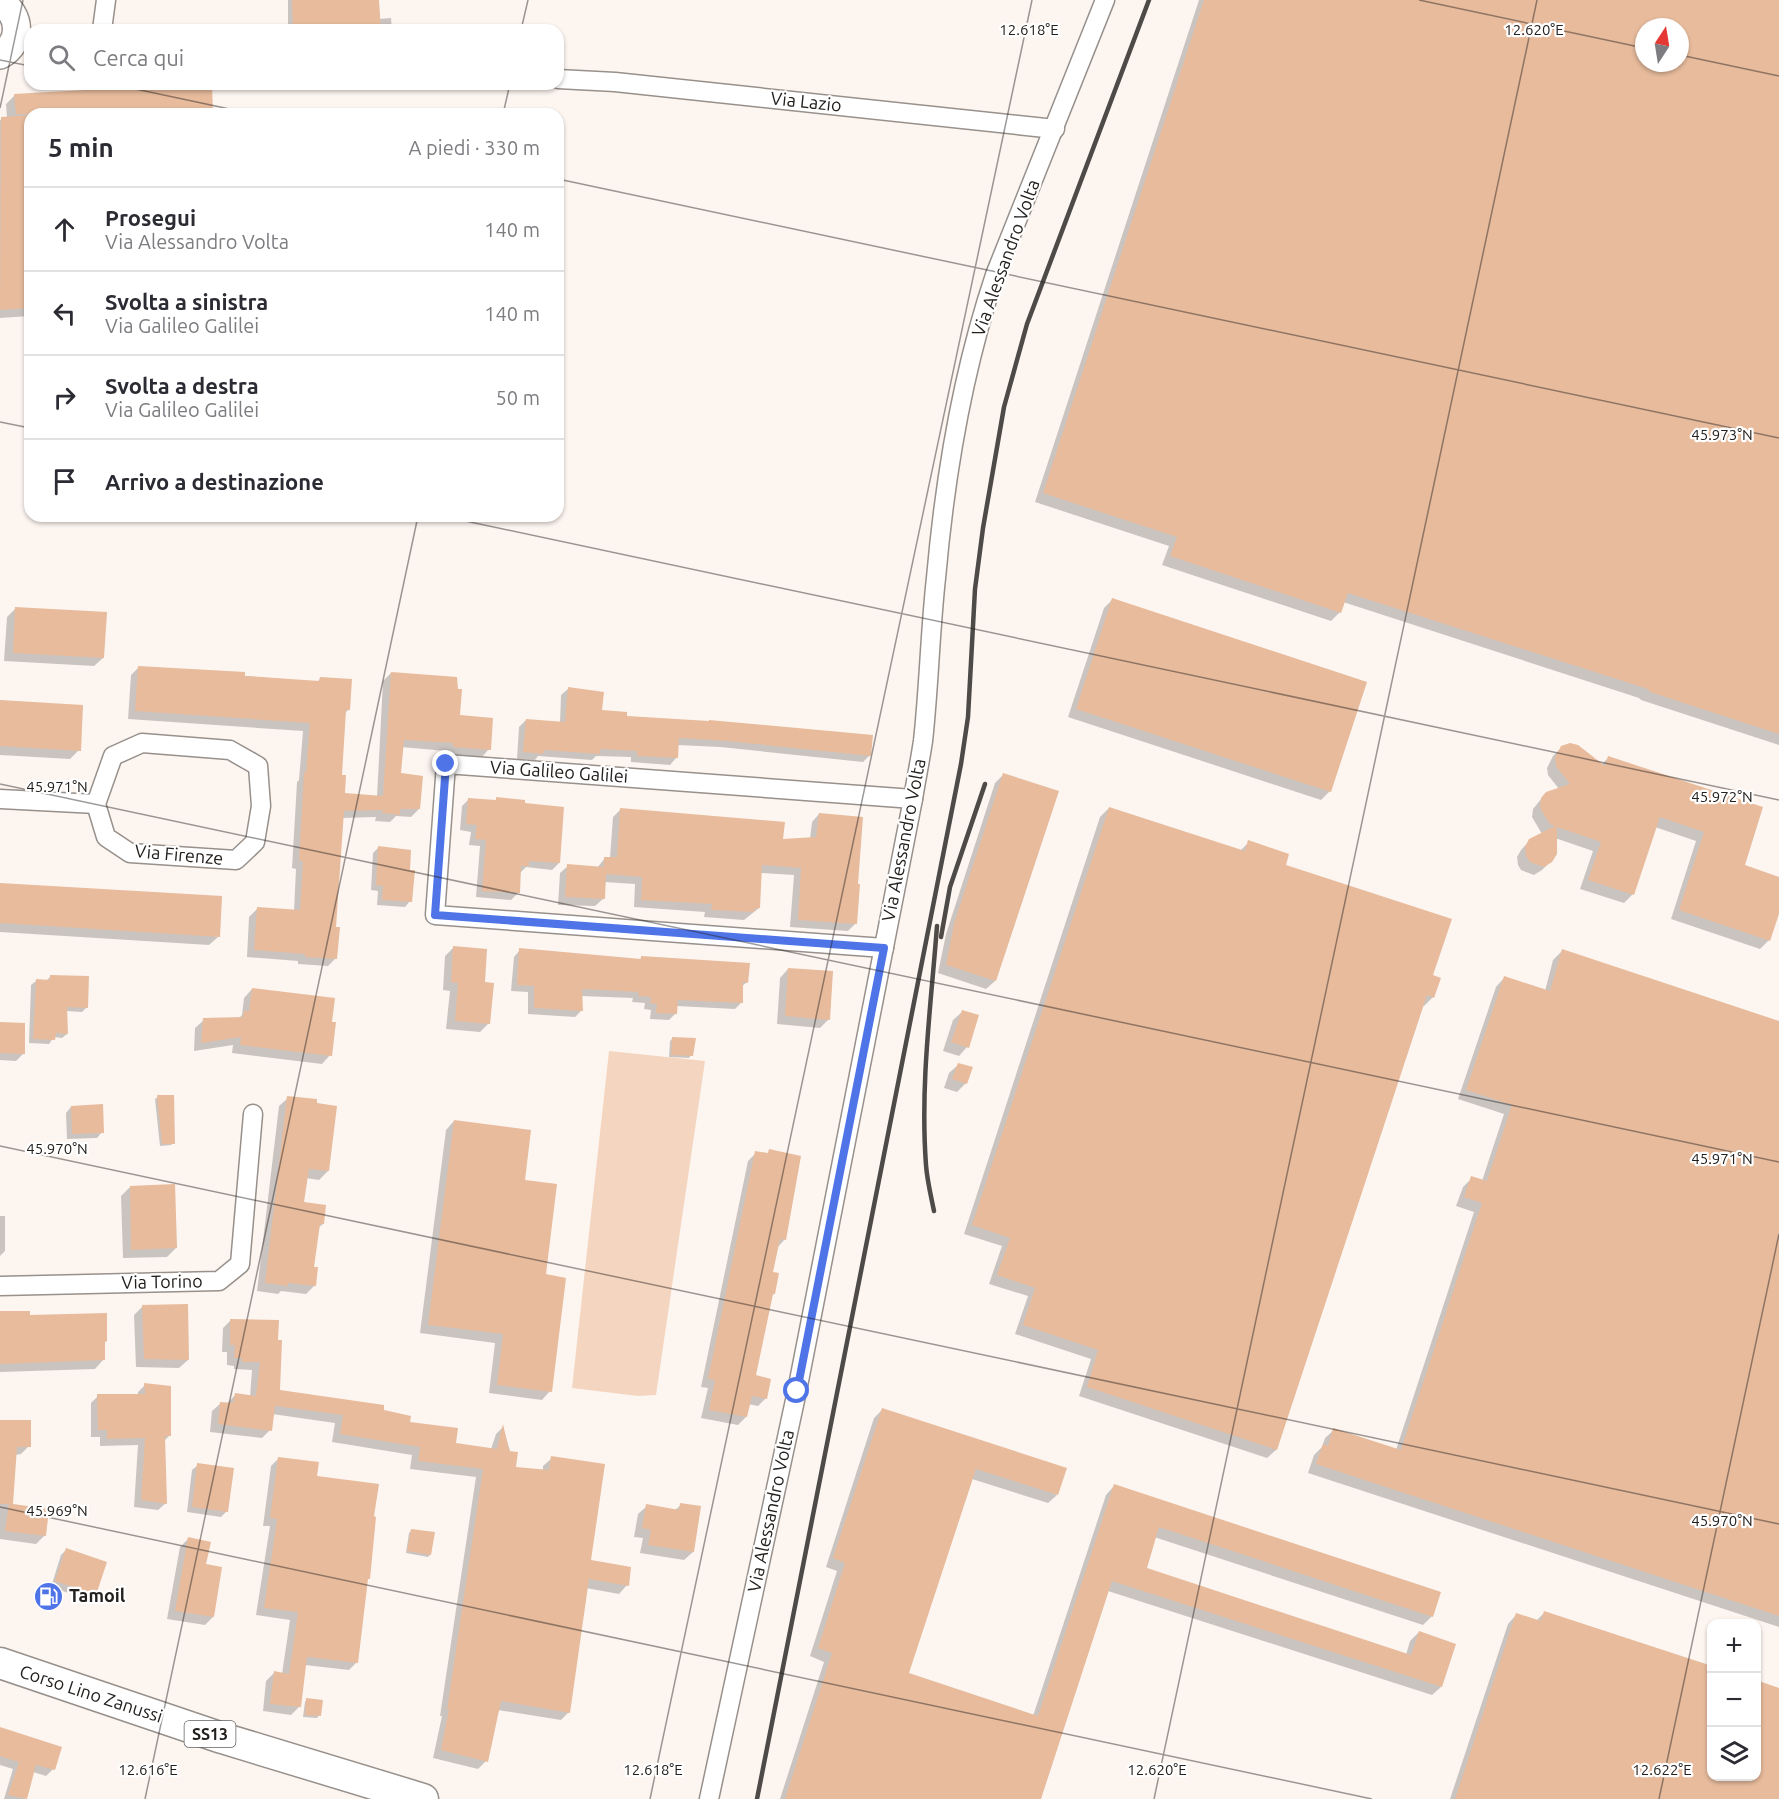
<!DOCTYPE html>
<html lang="it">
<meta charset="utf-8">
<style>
:root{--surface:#fff;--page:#f2f2f3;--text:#2b2b33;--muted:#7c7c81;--line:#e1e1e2}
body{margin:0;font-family:Ubuntu,sans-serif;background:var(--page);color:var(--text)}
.controls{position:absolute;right:18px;bottom:18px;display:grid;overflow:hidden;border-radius:12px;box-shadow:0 2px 4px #0004}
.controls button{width:54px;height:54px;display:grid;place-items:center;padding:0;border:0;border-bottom:2px solid var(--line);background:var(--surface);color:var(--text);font:30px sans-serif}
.compass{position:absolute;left:1635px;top:18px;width:54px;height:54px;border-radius:50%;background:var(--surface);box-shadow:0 2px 4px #0004;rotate:12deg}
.stop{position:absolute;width:18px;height:18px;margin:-14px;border:4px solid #4f74e8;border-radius:50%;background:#fff}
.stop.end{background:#4f74e8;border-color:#fff;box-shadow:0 2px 6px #0008}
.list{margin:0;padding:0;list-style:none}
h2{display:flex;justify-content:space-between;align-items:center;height:78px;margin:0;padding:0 24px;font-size:26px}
h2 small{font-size:20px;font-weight:400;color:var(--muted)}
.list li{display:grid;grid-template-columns:39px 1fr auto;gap:18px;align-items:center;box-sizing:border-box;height:84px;padding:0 24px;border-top:2px solid var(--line)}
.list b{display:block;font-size:22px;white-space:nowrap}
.list p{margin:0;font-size:20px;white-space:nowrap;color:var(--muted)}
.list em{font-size:20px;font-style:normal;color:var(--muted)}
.icon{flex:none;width:33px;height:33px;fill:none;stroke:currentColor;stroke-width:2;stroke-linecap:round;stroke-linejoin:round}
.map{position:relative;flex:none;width:1779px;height:1799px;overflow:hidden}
.search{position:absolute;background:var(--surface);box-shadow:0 2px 4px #0004;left:24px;top:24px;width:540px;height:66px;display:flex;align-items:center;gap:15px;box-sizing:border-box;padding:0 21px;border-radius:18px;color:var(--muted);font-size:22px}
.panel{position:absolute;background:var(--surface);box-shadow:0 2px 4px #0004;left:24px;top:108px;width:540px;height:414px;border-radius:18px}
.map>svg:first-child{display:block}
</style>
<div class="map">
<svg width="1779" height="1799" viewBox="0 0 1779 1799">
<rect width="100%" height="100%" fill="#fdf5f0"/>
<!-- green -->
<polygon fill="#f4d6c0" points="609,1051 705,1061 656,1395 638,1396 572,1388"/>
<!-- shadow -->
<g fill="#0003" fill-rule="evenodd">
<polygon points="288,0 378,0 379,19 391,18 392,30 288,30"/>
<path d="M1199 0H1779V745L1641 700 1639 698 1343 602 1340 612 1331 621 1162 565 1169 546 1035 502ZM1644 27H1680V63H1644Z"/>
<polygon points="15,95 212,114 30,114 30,316 0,318 0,120 7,118 6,104"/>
<polygon points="1112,600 1330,791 1321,800 1068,717 1104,608"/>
<polygon points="16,608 103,658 94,666 4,661 7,617"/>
<polygon points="139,667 317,682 320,679 348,710 345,713 340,776 343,794 377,797 383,681 391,673 458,716 489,749 482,757 446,754 446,751 401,747 399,775 419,809 411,817 396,816 390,822 375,821 376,817 342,818 334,928 336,958 328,966 298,964 298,961 247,957 249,917 257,909 294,911 296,869 292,868 297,782 299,780 303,731 128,719 131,675"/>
<polygon points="568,689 600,712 870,755 863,762 720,747 677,745 676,758 670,765 631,762 631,757 596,756 592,760 538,756 535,760 517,759 519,727 526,720 560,723 561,695"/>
<polygon points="0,702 79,750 70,759 0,755"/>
<polygon points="1562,747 1601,765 1608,758 1761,808 1743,866 1779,879 1779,908 1769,940 1760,949 1671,919 1696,841 1655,827 1632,895 1624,903 1580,889 1593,851 1555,838 1551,861 1542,870 1534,875 1521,870 1518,865 1517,857 1521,850 1530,840 1542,834 1532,817 1533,809 1546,793 1559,789 1548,775 1547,768 1553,756"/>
<polygon points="1004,774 995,981 986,989 938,973 946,934 995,783"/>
<polygon points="469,799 559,863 552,870 526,867 520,873 518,893 511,900 476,897 480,846 469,845 471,832 460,830 462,806"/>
<polygon points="1109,808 1240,851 1249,842 1284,866 1431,976 1433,997 1424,1006 1422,1005 1276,1450 1267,1458 1079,1396 1091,1359 1015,1334 1028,1296 989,1284 1002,1246 964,1234 1100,817"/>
<polygon points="621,809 781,840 810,839 812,822 819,814 856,923 848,931 790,927 794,875 761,873 759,908 744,920 704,917 705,912 634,907 635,884 604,882 603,899 595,906 558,905 560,873 568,866 597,868 605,858 610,858 613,817"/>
<polygon points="378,848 408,872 410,901 405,907 377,905 378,891 371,890 373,853"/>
<polygon points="0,884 218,937 209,945 0,932"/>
<polygon points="454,947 483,984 489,1023 480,1032 446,1029 450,991 443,990 445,956"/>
<polygon points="520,950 638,961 642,957 747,982 741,987 741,1003 735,1009 676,1006 675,1014 669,1020 650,1019 651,1010 644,1009 645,1003 632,1002 633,998 581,996 581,1011 575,1017 528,1014 528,992 511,991 514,957"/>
<polygon points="1562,951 1779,1022 1779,1627 1308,1473 1314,1455 1322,1447 1325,1438 1334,1430 1396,1450 1474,1212 1456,1206 1463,1187 1472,1178 1482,1181 1504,1114 1458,1099 1496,987 1504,978 1545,991 1553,960"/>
<polygon points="788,969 829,1019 820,1028 777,1024 780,978"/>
<polygon points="51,976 87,1007 82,1012 66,1011 67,1034 62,1038 54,1037 49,1044 29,1043 31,985 36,981 46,981"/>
<polygon points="252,989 330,1023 330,1055 322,1064 232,1053 233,1045 194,1051 195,1028 204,1020 238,1019 242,1015 244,998"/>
<polygon points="962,1012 967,1047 959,1056 943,1051 953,1020"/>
<polygon points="0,1023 24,1053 16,1061 0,1060"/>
<polygon points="673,1038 691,1055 689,1058 669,1057 670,1041"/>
<polygon points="958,1065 966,1083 957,1092 944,1088 949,1073"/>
<polygon points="158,1097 173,1143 171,1145 160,1146 155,1099"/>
<polygon points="288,1098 328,1171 319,1180 306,1178 302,1203 323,1224 318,1228 313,1268 315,1285 306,1294 281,1291 278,1294 257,1291 279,1106"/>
<polygon points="71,1107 102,1132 97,1138 67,1139 66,1113"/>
<polygon points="454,1121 523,1182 544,1275 550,1391 542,1400 489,1393 495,1343 420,1333 446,1130"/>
<polygon points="770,1151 785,1239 777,1248 771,1273 774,1294 770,1297 755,1376 766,1398 758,1406 748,1404 746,1417 738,1425 701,1418 708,1388 701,1387 748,1161 756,1153 767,1154"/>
<polygon points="130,1187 176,1248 167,1257 123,1258 121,1196"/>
<polygon points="0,1216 5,1216 5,1251 0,1256"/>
<polygon points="143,1306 188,1360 179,1368 136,1367 134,1315"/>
<polygon points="0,1313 29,1317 103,1344 103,1360 95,1369 0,1372"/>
<polygon points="231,1320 277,1322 278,1391 382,1412 454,1444 491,1449 496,1434 503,1427 515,1468 543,1471 543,1466 552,1458 590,1561 627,1585 619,1594 586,1588 569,1712 561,1720 498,1710 486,1761 478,1769 433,1758 442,1716 440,1716 476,1477 410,1469 412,1455 332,1442 335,1423 272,1414 270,1430 262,1438 210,1432 212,1411 221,1403 227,1404 235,1395 250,1397 252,1370 234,1369 234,1366 227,1365 227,1352 222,1352 223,1328"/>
<polygon points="145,1385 169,1436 164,1441 166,1503 158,1510 134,1507 138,1445 100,1446 100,1437 91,1437 91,1403 98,1396 138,1396 138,1392"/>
<polygon points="883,1409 1057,1495 1048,1503 972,1479 907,1674 1033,1716 1106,1495 1114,1486 1432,1616 1423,1625 1154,1537 1145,1569 1406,1655 1410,1641 1419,1632 1441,1687 1432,1695 1108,1591 1040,1799 780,1799 824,1662 810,1656 837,1571 826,1567 874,1418"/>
<polygon points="0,1421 29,1446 21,1454 15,1455 11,1505 45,1535 36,1544 0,1539"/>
<polygon points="279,1458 315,1477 366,1580 357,1662 349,1670 305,1665 299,1707 291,1715 263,1711 266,1681 274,1673 282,1674 290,1620 256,1615 270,1526 263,1526 271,1466"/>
<polygon points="198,1465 227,1511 221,1517 187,1512 192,1470"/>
<polygon points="681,1505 693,1552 684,1560 640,1553 643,1538 634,1537 638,1514 647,1506 675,1510"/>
<polygon points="412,1530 430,1555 428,1557 406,1553 409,1533"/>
<polygon points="188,1539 205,1565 213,1617 205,1625 167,1619 180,1547"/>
<polygon points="66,1550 95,1594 89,1600 51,1587 61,1555"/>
<polygon points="1544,1613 1712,1776 1756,1776 1779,1689 1779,1799 1450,1799 1508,1624 1516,1615 1536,1621"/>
<polygon points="307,1699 319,1715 317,1718 303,1717 305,1702"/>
<polygon points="0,1728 53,1769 46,1776 33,1772 25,1799 4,1799 13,1769 0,1765"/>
</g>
<!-- building -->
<g fill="#e7bb9c" fill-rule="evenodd">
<polygon points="292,0 379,0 381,30 351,30 351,27 293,29"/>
<path d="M1204 0H1779V734L1650 692 1648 689 1348 593 1341 613 1170 556 1177 537 1043 493ZM1644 27H1680V63H1644Z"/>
<polygon points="191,84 212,84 213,114 16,114 14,94"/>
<polygon points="30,115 30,308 0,310 1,117"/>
<polygon points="1112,598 1367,682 1331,792 1076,709"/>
<polygon points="15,607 107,612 104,658 13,653"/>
<polygon points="138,666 245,672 245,676 319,681 320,677 352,679 350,710 346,710 342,775 346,775 345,793 383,796 391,672 457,677 458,689 462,689 460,715 493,718 491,750 453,747 453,743 404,740 401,773 423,776 420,809 400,809 400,815 382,813 383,810 344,811 336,927 340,927 337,959 305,957 305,954 254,950 257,907 300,910 303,861 299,861 304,772 306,773 310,723 135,711"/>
<polygon points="568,687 604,692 602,710 627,712 627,716 709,721 709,720 873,735 871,756 727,741 679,738 678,758 637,756 637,751 600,749 600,754 544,750 543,754 523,752 526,719 565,722"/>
<polygon points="0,700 83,705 81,751 0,746"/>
<polygon points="1570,743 1578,745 1605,766 1608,756 1763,807 1745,865 1779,877 1779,914 1770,941 1679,910 1704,832 1660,817 1634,895 1588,880 1601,842 1557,827 1557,854 1552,862 1544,867 1530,862 1526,856 1525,847 1529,839 1555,826 1550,824 1540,808 1541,798 1546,792 1570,784 1556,766 1555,758 1561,746"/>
<polygon points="1003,773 1059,791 996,981 946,965 954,924"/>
<polygon points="496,797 525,800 525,803 564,807 560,863 529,861 529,866 521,866 520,893 482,891 486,840 475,839 477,825 466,824 468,798 496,800"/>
<polygon points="1109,807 1245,851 1248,840 1289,854 1286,865 1452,919 1433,975 1441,978 1434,998 1427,995 1277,1450 1087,1387 1098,1350 1023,1325 1035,1288 997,1275 1010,1238 972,1225"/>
<polygon points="620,808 785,822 783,839 816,837 819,813 863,817 858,884 860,884 857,924 798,920 801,868 762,865 760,908 754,909 754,912 711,910 712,904 641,900 642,877 606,874 605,899 565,897 567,864 604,867 604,857 617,857"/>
<polygon points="378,846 411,850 410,870 415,870 412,902 382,900 383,886 376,885"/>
<polygon points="0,883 222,896 220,937 0,923"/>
<polygon points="453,946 487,949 485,982 494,983 490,1024 455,1021 458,983 451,982"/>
<polygon points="519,948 641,959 641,956 750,963 748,983 743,982 743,1003 678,1000 677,1014 656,1013 657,1004 650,1003 651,997 638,996 639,992 582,989 583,1011 534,1008 534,986 517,985"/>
<polygon points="1562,949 1779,1021 1779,1616 1316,1464 1323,1444 1328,1446 1333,1428 1401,1450 1482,1203 1464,1197 1471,1176 1487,1181 1512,1105 1466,1090 1504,976 1550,991"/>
<polygon points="788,968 833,971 830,1020 785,1016"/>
<polygon points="50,975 89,976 88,1008 67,1007 68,1034 56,1033 55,1040 33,1039 36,979 50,980"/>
<polygon points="252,988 335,998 332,1022 336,1022 332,1056 240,1045 241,1037 201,1043 203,1018 243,1017 244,1011 249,1011"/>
<polygon points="962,1010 979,1015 969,1048 951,1042"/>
<polygon points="0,1022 25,1023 25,1054 0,1053"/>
<polygon points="672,1037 696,1038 693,1056 671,1055"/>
<polygon points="958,1063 973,1067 967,1084 952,1079"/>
<polygon points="157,1095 174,1095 175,1144 162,1144"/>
<polygon points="287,1096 317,1099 317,1103 337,1106 329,1171 309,1169 304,1202 326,1205 324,1224 320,1224 314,1267 318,1267 316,1286 288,1283 288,1286 265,1283"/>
<polygon points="103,1104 104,1133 72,1134 71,1106"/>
<polygon points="454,1120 531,1130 525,1180 557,1184 546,1274 566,1278 552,1392 497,1385 503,1334 428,1325"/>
<polygon points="769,1149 801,1156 786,1240 780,1239 773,1272 779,1273 775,1294 773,1294 756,1375 771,1379 767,1399 752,1396 747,1417 709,1410 715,1380 708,1379 755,1151 768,1153"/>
<polygon points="175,1184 177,1248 131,1250 130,1186"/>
<polygon points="188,1304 189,1360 144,1359 142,1305"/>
<polygon points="0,1311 30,1311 30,1315 107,1313 107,1341 105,1342 105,1360 0,1364"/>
<polygon points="230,1319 279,1320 278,1340 282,1340 280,1390 384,1405 384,1410 411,1416 410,1422 458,1428 456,1443 497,1449 503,1424 509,1451 518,1452 516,1467 549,1470 551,1456 605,1464 591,1560 631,1567 629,1586 589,1579 570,1713 501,1701 488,1762 441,1750 449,1709 447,1710 483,1469 418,1461 420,1447 340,1434 343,1415 275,1406 272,1431 218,1424 220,1402 233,1403 235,1393 256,1396 260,1362 242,1362 242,1358 234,1358 235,1345 230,1345"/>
<polygon points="144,1383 171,1386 171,1436 165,1436 167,1504 141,1500 145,1438 107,1439 107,1430 98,1430 97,1394 145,1394"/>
<polygon points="882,1408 1067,1468 1058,1495 976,1469 909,1673 1038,1716 1114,1484 1441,1592 1433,1617 1159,1527 1147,1568 1411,1655 1419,1631 1456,1644 1442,1687 1112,1581 1041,1799 785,1799 832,1653 818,1648 845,1563 833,1558"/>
<polygon points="0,1420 31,1420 31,1447 17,1447 13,1504 49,1509 46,1536 5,1531 9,1504 0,1504"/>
<polygon points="278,1457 319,1462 317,1476 379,1484 374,1516 376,1517 370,1579 368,1579 358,1663 307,1657 301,1707 270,1704 274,1671 289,1674 298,1612 264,1608 277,1519 270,1518"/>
<polygon points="197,1463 234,1468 228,1512 192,1507"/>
<polygon points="680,1503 701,1506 694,1552 648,1545 651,1530 642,1528 646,1504 679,1510"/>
<polygon points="411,1529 435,1532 431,1555 407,1551"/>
<polygon points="188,1537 211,1542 206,1564 222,1567 214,1617 175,1611"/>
<polygon points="66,1548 107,1562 96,1595 55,1581"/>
<polygon points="1544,1611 1712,1666 1712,1776 1756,1776 1756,1680 1779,1688 1779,1799 1455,1799 1516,1613 1541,1621"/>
<polygon points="306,1698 323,1700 321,1716 305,1715"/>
<polygon points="0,1727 62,1747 55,1770 36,1765 27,1799 8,1795 19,1762 0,1756"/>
</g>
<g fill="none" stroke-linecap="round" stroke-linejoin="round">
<defs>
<g id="minor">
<polyline points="102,30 106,0"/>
<polyline points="558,79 615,82 1055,129"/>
<polygon points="142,743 230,750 258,766 261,806 255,842 236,860 130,853 106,837 96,804 113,756"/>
<polyline points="0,799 96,804"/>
<polyline points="884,948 435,915 446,764 913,799"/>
<polyline points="0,1286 219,1281 240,1264 253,1114"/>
<path d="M709 1799 797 1391 913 799C916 780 920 761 923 741 929 687 930 632 936 578 945 476 962 373 995 275L1105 0"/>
</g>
<path id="secondary" d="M0 2C21 14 23 43 0 55"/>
<polyline id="primary" points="0,1663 222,1738 423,1799"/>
</defs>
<!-- minor casing -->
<use href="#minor" stroke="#97908b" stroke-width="21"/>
<!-- secondary casing -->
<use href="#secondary" stroke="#97908b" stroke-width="30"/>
<!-- primary casing -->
<use href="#primary" stroke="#97908b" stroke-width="33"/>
<!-- minor -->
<use href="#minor" stroke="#fff" stroke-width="18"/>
<!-- secondary -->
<use href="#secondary" stroke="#fff" stroke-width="27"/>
<!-- primary -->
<use href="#primary" stroke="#fff" stroke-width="30"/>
<!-- rail -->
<g stroke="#4e4a47" stroke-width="4.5">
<polyline points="941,937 950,887 985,784"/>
<path d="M934 1211C931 1196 927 1180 926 1165 920 1085 931 1005 937 926"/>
<polyline points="757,1799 961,764 968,717 975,589 983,528 1004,407 1027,324 1149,0"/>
</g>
</g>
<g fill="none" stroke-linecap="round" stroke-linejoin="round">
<!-- route -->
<polyline stroke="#4f74e8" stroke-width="8" points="446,764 435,915 884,948 797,1391"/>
</g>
<!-- ticks -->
<path fill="none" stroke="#23201e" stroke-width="1.5" stroke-opacity="0.45" d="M1419 0 1644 48M521 30 528 0M1680 55 1779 76M0 60 30 66M112 84 253 114M0 108 23 0M503 114 510 84M558 179 1779 438M0 422 30 428M442 516 1779 800M0 784 1779 1162M0 1146 1779 1524M0 1507 1372 1799M145 1799 418 516M650 1799 1032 0M1154 1799 1537 0M1659 1799 1779 1234"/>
<!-- icons -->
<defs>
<symbol id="fuel-disc" viewBox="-11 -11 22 22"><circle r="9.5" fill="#4f74e8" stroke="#fff"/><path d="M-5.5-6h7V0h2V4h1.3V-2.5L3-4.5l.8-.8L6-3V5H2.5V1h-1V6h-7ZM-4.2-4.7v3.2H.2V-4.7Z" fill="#fff"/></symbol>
</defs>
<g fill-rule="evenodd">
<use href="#fuel-disc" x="32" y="1580" width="33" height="33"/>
</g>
<g text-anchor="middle" stroke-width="4.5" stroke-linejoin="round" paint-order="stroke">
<!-- shield labels -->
<rect fill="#fff" stroke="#656362" stroke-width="1.5" x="184.5" y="1721" width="51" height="26" rx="4.5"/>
<g font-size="16" font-weight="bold" fill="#23201e">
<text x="210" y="1740">SS13</text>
</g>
<!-- street labels -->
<g font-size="18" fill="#23201e" stroke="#fff">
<text transform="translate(806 102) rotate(6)" y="6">Via Lazio</text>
<text transform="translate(1006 258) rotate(-70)" y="6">Via Alessandro Volta</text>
<text transform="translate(559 772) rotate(4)" y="6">Via Galileo Galilei</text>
<text transform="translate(904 840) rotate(-79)" y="6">Via Alessandro Volta</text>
<text transform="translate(179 855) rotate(5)" y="6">Via Firenze</text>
<text transform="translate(162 1282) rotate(-1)" y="6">Via Torino</text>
<text transform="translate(771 1511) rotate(-78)" y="6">Via Alessandro Volta</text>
<text transform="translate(91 1694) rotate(18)" y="6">Corso Lino Zanussi</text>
</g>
<!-- poi labels -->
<g font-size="18" font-weight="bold" fill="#23201e" stroke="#fff" text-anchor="start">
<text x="69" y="1602">Tamoil</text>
</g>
</g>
<g font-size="15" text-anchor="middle" fill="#23201e" stroke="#fff" stroke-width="4.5" stroke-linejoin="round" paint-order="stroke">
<text x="1029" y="35">12.618°E</text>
<text x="1534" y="35">12.620°E</text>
<text x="1722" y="440">45.973°N</text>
<text x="57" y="792">45.971°N</text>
<text x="1722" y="802">45.972°N</text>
<text x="57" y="1154">45.970°N</text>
<text x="1722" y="1164">45.971°N</text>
<text x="57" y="1516">45.969°N</text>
<text x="1722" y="1526">45.970°N</text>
<text x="148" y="1775">12.616°E</text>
<text x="653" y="1775">12.618°E</text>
<text x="1157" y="1775">12.620°E</text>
<text x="1662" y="1775">12.622°E</text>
</g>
</svg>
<div class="controls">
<button>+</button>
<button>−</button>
<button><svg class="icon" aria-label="layers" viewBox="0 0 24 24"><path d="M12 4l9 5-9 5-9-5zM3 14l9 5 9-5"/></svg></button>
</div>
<svg class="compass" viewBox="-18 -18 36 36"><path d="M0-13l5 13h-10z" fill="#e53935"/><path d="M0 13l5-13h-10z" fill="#7c7c81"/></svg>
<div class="stop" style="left:797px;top:1391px"></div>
<div class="stop end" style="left:446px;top:764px"></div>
<div class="search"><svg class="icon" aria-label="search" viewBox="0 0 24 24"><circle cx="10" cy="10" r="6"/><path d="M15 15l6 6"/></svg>Cerca qui</div>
<section class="panel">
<h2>5 min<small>A piedi · 330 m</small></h2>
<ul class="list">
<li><svg class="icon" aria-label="ahead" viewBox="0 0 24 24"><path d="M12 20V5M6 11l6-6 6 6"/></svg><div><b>Prosegui</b><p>Via Alessandro Volta</p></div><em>140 m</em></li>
<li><svg class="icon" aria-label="left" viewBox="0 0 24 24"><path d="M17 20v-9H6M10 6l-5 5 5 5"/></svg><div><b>Svolta a sinistra</b><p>Via Galileo Galilei</p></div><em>140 m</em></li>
<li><svg class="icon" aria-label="right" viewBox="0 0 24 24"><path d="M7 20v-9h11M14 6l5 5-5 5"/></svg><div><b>Svolta a destra</b><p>Via Galileo Galilei</p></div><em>50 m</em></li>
<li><svg class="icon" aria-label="arrive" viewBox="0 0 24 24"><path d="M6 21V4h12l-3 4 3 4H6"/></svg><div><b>Arrivo a destinazione</b></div></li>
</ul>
</section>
</div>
